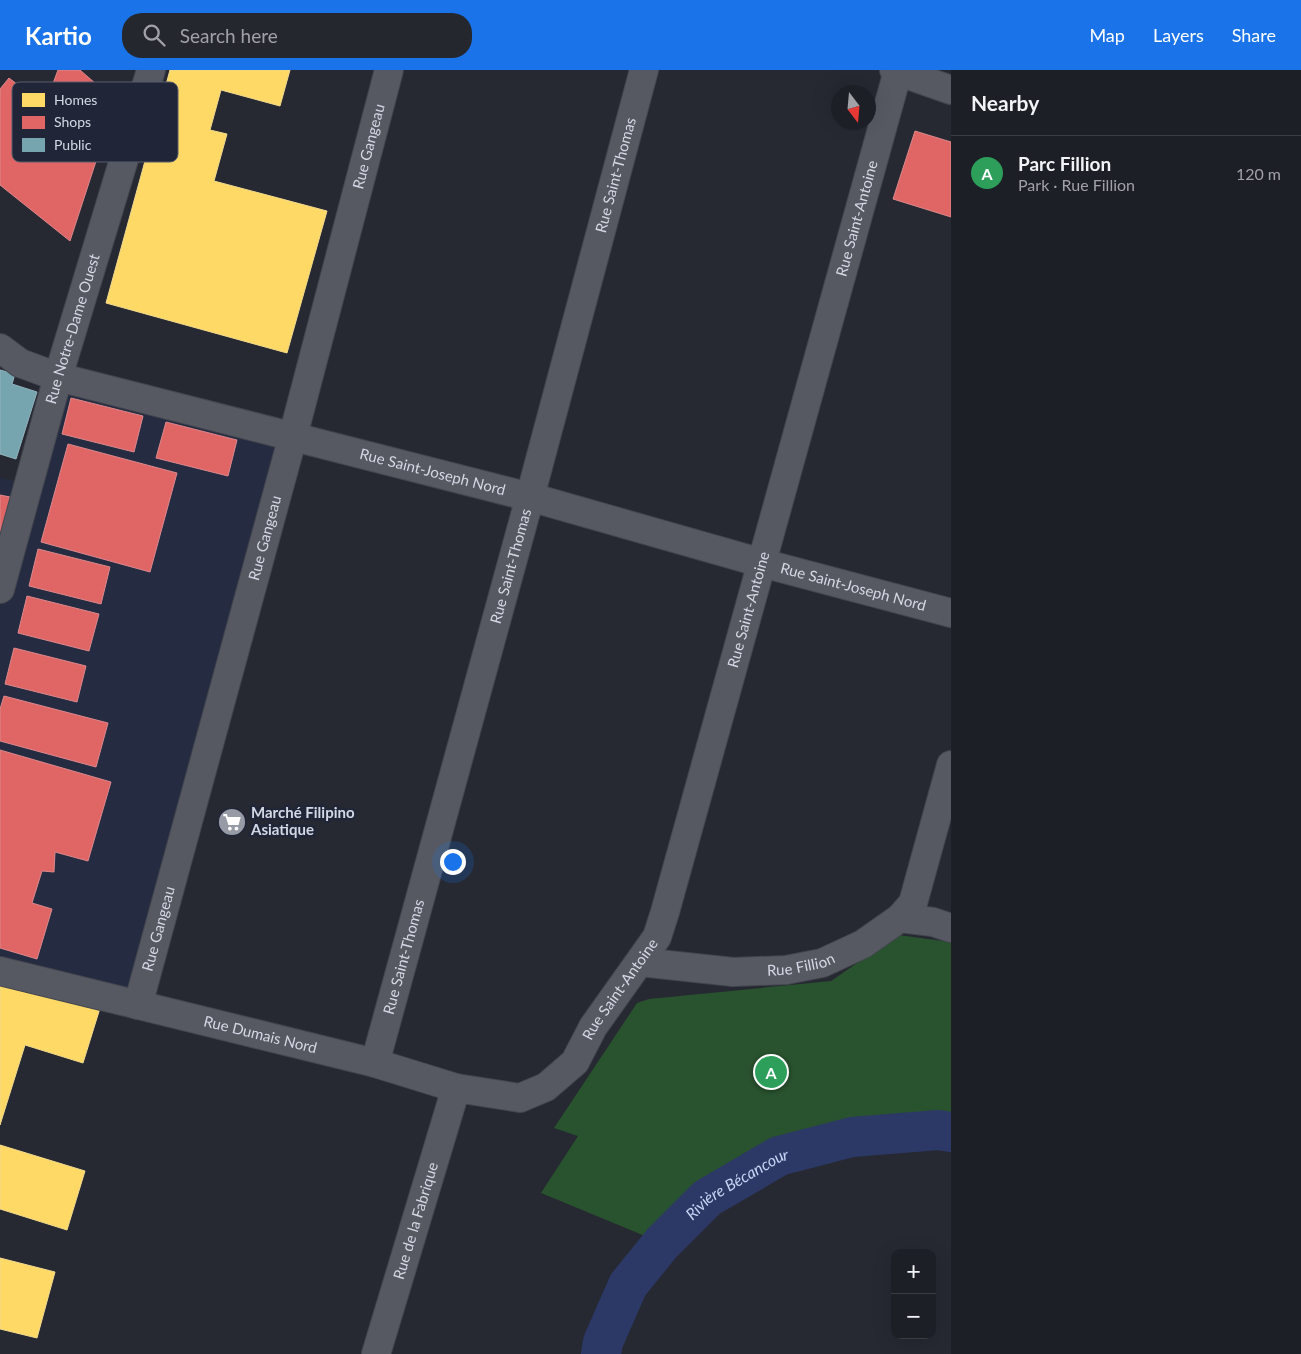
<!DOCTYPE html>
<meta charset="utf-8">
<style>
:root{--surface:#1c1f26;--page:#25272e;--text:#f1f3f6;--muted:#a0a2a7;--line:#3a3d43;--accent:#1a73e8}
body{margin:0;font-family:Lato,sans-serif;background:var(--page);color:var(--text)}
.controls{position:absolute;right:15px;bottom:15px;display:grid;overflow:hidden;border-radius:10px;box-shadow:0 5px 20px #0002}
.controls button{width:45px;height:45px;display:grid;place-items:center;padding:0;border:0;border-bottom:1px solid var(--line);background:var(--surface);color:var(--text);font:25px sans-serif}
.compass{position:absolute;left:831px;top:15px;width:45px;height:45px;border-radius:50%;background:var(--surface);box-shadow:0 5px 20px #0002;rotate:164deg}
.you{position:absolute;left:452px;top:791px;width:18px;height:18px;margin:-12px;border:4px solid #fff;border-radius:50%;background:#1a73e8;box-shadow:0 0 0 8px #1a73e833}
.badge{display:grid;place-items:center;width:32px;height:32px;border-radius:50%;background:var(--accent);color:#fff;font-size:16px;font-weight:700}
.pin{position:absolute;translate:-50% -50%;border:2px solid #fff;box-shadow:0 1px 5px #0006}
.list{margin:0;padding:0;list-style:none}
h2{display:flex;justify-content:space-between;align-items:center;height:65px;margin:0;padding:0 20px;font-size:21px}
h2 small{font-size:16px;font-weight:400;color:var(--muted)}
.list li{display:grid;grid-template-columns:32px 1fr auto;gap:15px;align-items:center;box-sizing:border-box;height:75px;padding:0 20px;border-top:1px solid var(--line)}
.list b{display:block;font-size:19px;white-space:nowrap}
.list p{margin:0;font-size:16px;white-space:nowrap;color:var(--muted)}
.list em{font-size:16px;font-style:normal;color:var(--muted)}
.icon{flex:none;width:28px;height:28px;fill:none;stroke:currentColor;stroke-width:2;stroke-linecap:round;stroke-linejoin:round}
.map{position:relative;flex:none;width:951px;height:1284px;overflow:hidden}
header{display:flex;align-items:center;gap:30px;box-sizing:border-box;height:70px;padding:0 25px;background:var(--accent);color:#fff}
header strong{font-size:24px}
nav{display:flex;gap:28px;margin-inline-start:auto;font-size:18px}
.search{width:350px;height:45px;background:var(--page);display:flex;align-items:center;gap:12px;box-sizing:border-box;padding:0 18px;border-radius:20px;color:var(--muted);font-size:19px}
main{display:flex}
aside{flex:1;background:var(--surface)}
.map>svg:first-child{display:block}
</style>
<header>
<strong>Kartio</strong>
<div class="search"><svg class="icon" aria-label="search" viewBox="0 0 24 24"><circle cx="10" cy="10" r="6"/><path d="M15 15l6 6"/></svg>Search here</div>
<nav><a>Map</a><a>Layers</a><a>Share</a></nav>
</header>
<main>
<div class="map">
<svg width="951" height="1284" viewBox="0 0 951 1284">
<rect width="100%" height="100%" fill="#262932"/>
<!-- built -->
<polygon fill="#252c42" points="41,312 287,370 132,927 0,890 0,408 15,411"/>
<!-- green -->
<polygon fill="#29522e" points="898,865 951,872 951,1062 938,1060 852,1067 779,1086 707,1128 662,1173 541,1123 578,1066 554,1058 637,933 649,929 831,911"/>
<!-- homes -->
<g fill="#ffd966" stroke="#f2d98c">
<polygon points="170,0 290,0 280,36 221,20 210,60 227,64 214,111 327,141 287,283 106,233"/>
<polygon points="0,903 101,935 83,993 25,975 0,1055"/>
<polygon points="0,1075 85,1101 67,1160 0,1139"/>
<polygon points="0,1188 55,1202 37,1268 0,1259"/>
</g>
<!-- shops -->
<g fill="#e06666" stroke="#dc888c">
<polygon points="58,0 80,0 119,34 108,79 48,27"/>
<polygon points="9,8 100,79 70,171 0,115 0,19"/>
<polygon points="915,61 951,72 951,147 893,129"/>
<polygon points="71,328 143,346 134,382 62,364"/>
<polygon points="166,352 237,370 228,406 156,388"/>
<polygon points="68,374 177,403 150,502 41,472"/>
<polygon points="0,425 10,427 1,463 0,463"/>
<polygon points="38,479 110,497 101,534 29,516"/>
<polygon points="27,526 99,544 89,581 18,563"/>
<polygon points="14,578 86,596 77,632 5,614"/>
<polygon points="4,626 108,653 96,697 0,671 0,639"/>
<polygon points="0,680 111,712 88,791 55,782 54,802 42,801 32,833 52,839 37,889 0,878"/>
</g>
<!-- public -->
<polygon fill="#76a5af" stroke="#92b4bf" points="0,300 15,304 12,314 37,322 16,389 0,384"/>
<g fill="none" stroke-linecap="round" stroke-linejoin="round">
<!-- river -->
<path stroke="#2c3967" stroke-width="40" id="s1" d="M601 1284 603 1272 628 1215 662 1173 707 1128 779 1086 852 1067 938 1060 951 1062"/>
<defs>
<g id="minor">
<polyline points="894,0 951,20"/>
<path id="s2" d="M0 278 20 293 58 307 530 427 762 493 951 543"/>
<path id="s3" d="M0 519 58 307 151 0"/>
<polyline points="900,848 913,833 951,695"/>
<path id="s4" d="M640 892 733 902 786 900 822 893 863 874 900 848 933 852 951 858"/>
<path id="s5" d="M0 901 375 993 456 1018 520 1028 546 1017 575 992 593 957 657 867 665 842 898 1"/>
<path id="s6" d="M138 935 293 366 389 0"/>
<path id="s7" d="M375 993 530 427 644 0"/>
<path id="s8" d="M376 1284 456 1018"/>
</g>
</defs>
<!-- minor casing -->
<use href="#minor" stroke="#43464e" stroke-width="30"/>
<!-- minor -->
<use href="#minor" stroke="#565961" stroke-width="28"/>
</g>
<!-- icons -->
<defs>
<symbol id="supermarket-disc" viewBox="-11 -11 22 22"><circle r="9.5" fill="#979ba6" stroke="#202638"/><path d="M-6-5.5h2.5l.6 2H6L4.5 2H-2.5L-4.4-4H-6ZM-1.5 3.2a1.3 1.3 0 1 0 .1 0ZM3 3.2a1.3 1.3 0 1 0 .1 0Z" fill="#fff"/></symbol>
</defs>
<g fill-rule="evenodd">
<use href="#supermarket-disc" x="216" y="736" width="32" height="32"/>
</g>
<g text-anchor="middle" stroke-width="5" stroke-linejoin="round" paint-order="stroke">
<!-- street labels -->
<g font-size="15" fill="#d4d8e5" stroke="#202638">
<text dy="5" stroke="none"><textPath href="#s6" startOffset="889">Rue Gangeau</textPath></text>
<text dy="5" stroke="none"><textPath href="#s7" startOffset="920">Rue Saint-Thomas</textPath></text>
<text dy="5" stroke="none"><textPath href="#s5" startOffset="1498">Rue Saint-Antoine</textPath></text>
<text dy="5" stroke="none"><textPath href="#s3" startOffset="270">Rue Notre-Dame Ouest</textPath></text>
<text dy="5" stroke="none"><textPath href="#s2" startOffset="452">Rue Saint-Joseph Nord</textPath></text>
<text dy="5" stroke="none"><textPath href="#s6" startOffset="484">Rue Gangeau</textPath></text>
<text dy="5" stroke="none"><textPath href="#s7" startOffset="515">Rue Saint-Thomas</textPath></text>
<text dy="5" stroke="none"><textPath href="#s2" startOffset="888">Rue Saint-Joseph Nord</textPath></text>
<text dy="5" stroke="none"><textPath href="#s5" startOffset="1092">Rue Saint-Antoine</textPath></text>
<text dy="5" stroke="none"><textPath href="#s6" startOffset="79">Rue Gangeau</textPath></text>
<text dy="5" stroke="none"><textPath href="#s7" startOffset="110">Rue Saint-Thomas</textPath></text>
<text dy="5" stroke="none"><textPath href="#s4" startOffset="162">Rue Fillion</textPath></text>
<text dy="5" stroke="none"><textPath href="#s5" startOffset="688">Rue Saint-Antoine</textPath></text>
<text dy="5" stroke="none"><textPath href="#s5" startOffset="268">Rue Dumais Nord</textPath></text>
<text dy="5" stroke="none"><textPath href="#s8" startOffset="139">Rue de la Fabrique</textPath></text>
</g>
<!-- poi labels -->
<g font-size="15" font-weight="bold" fill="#d4d8e5" stroke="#202638" text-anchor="start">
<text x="251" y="748">Marché Filipino<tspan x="251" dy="17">Asiatique</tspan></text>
</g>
<!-- water labels -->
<g font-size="16" font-style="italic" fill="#c7d3f3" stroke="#202638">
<text dy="6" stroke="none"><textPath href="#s1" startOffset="225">Rivière Bécancour</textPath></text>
</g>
</g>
<!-- legend -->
<rect x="12" y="12" width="166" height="80" rx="8" fill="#202638" stroke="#565b6c" stroke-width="1"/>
<rect x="22" y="23" width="23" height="14" fill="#ffd966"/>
<rect x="22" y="46" width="23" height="13" fill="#e06666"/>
<rect x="22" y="68" width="23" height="14" fill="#76a5af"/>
<g font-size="14" fill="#d4d8e5">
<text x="54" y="35">Homes</text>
<text x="54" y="57">Shops</text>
<text x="54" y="80">Public</text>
</g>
</svg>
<div class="controls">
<button>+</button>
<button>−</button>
</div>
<svg class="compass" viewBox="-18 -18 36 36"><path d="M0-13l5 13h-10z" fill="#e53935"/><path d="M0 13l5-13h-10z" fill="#a0a2a7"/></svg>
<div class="you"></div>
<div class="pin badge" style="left:771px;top:1002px;background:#2e9e5b">A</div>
</div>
<aside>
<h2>Nearby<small></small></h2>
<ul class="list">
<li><span class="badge" style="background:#2e9e5b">A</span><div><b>Parc Fillion</b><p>Park · Rue Fillion</p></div><em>120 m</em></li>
</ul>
</aside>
</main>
